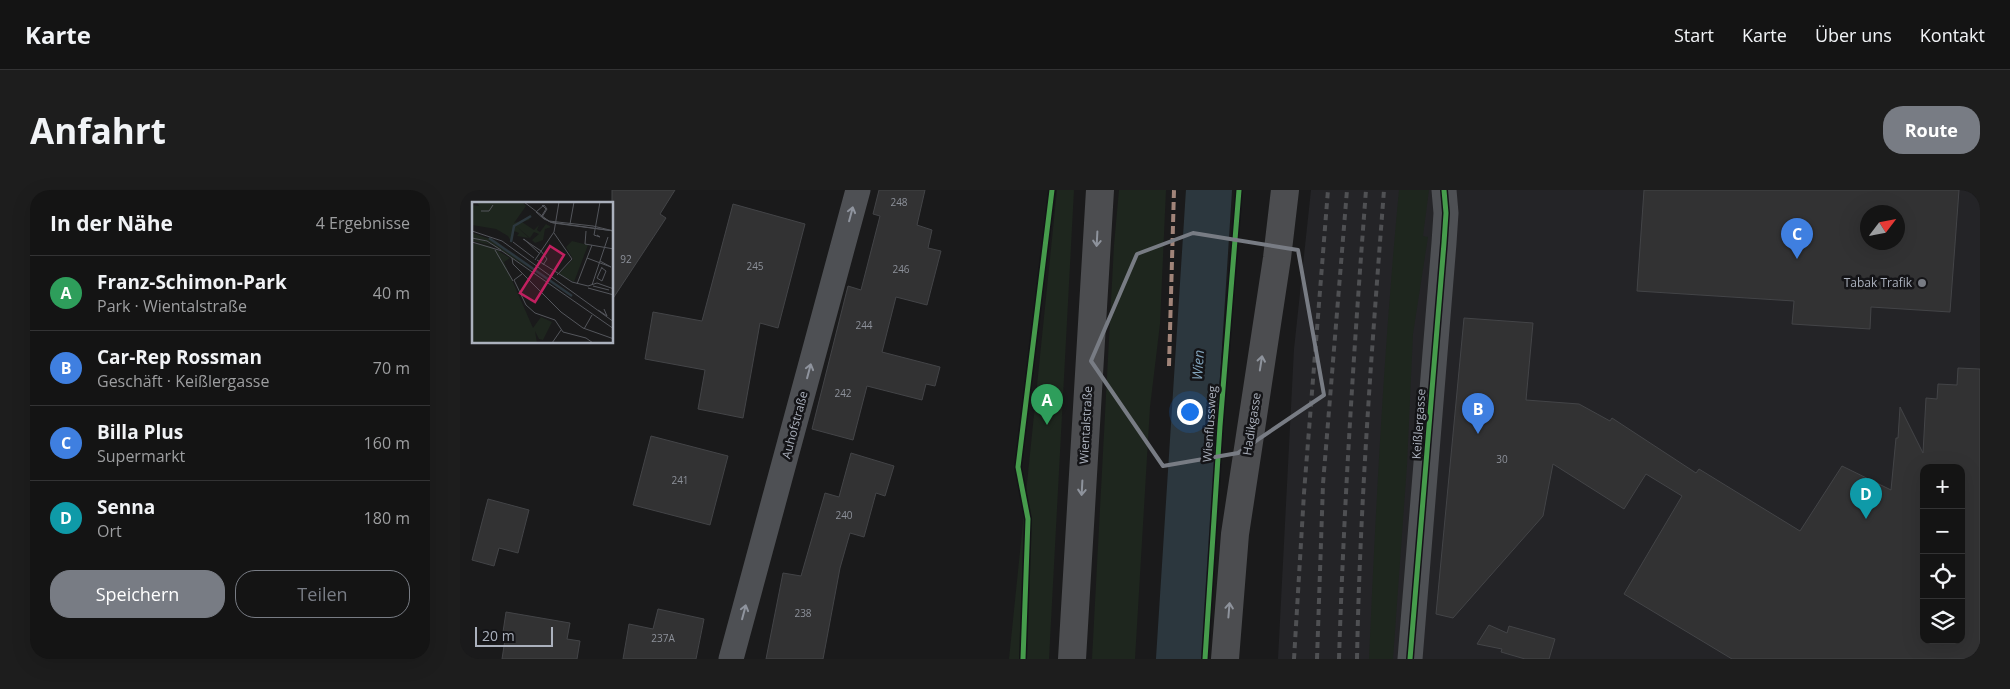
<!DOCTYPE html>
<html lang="de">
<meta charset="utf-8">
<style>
:root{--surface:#141414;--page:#1d1d1d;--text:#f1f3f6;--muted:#9d9ea0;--line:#333334;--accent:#787c84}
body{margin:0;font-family:"Open Sans",sans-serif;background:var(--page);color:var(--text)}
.controls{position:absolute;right:15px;bottom:15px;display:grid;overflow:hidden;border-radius:10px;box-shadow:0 5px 20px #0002}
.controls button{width:45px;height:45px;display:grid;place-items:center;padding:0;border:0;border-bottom:1px solid var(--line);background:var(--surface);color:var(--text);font:25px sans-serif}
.compass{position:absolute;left:1400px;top:15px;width:45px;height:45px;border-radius:50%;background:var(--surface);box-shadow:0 5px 20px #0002;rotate:58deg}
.scale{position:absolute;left:15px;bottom:12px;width:78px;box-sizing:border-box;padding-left:5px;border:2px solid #abb1bd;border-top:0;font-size:14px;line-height:18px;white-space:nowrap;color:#abb1bd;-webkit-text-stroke:4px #141417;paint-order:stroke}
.you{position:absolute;left:729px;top:221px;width:18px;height:18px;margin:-12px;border:4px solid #fff;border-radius:50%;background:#1a73e8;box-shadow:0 0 0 8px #1a73e833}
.badge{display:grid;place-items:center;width:32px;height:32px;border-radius:50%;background:var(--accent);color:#fff;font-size:16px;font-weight:700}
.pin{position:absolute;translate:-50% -41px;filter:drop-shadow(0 1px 2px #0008)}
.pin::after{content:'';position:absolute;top:26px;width:18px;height:15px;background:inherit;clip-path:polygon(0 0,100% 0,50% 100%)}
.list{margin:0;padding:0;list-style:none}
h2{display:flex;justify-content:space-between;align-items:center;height:65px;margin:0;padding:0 20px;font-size:21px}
h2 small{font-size:16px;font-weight:400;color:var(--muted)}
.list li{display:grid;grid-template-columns:32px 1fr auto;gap:15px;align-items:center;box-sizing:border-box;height:75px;padding:0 20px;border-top:1px solid var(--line)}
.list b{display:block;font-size:19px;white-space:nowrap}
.list p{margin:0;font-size:16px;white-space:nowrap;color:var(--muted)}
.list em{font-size:16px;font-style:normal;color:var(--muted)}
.actions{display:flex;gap:10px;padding:15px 20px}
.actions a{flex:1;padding:11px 0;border:1px solid var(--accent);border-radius:20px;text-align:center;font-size:18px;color:var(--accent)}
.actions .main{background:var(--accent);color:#fff}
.icon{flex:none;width:28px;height:28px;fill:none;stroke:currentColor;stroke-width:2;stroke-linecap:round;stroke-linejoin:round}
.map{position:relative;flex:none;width:1520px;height:469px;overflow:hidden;border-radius:20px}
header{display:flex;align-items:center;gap:30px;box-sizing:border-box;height:70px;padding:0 25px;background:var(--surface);border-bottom:1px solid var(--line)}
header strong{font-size:24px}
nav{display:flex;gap:28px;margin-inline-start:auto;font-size:18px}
.intro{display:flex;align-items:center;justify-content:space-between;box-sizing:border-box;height:120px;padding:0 30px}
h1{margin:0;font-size:35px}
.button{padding:12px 22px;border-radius:20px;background:var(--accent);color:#fff;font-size:18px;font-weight:700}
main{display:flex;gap:30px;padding:0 30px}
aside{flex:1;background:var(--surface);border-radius:20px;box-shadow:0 5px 20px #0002}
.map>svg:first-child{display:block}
</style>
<header>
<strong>Karte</strong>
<nav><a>Start</a><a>Karte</a><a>Über uns</a><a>Kontakt</a></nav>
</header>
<div class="intro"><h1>Anfahrt</h1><a class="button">Route</a></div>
<main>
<aside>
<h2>In der Nähe<small>4 Ergebnisse</small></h2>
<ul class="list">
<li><span class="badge" style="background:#2e9e5b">A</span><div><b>Franz-Schimon-Park</b><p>Park · Wientalstraße</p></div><em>40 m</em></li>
<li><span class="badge" style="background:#3f7fe0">B</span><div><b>Car-Rep Rossman</b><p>Geschäft · Keißlergasse</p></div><em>70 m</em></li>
<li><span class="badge" style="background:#3f7fe0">C</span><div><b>Billa Plus</b><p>Supermarkt</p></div><em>160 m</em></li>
<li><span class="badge" style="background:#0f9aa8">D</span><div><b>Senna</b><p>Ort</p></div><em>180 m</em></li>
</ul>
<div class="actions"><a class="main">Speichern</a><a>Teilen</a></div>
</aside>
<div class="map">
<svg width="1520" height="469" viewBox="0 0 1520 469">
<rect width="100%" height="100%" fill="#1a1a1b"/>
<!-- built -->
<path fill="#242427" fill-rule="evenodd" d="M851 0H1520V469H818L834 159ZM1408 22H1438V52H1408ZM1464 278H1501V450H1464Z"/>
<!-- green -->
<g fill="#1e261e">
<polygon points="597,0 614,0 589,469 549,469"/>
<polygon points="659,0 706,0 700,134 690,217 675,469 632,469 654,55"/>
<path d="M939 0H969L963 46 968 47 953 144 947 275 933 469H909C916 312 924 156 939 0Z"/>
</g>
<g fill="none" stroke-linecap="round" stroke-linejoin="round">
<!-- river -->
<polyline stroke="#2c373e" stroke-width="46" points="719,469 749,0"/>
</g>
<!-- building -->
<g fill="#323233" stroke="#434447" fill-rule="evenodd">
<polygon points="152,0 215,0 200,24 206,28 152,110"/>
<polygon points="419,0 465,0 457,35 472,40 468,58 481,61 467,115 436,107 422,162 480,177 475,196 466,194 462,210 407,196 393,250 352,239 388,96 401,100 420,26 413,24"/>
<path d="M1184 0H1499L1490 122 1411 117 1410 139 1332 134 1334 111 1177 101ZM1408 22H1438V52H1408Z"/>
<polygon points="273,14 345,34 318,138 300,133 283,228 238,219 245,180 185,169 193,122 242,131"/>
<path d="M1004 128 1073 133 1066 210 1119 214 1150 231 1152 228 1236 283 1239 279 1340 341 1382 276 1431 300 1436 248H1438L1440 217 1463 263 1466 208 1477 209 1478 194 1497 195 1498 178 1520 179V469H1272L1164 404 1222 306 1186 284 1164 319 1093 274 1083 326 993 428 976 424ZM1464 278H1501V450H1464Z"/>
<polygon points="191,246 268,266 250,335 173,315"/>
<polygon points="391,263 434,276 425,306 416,303 404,347 390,343 380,378 363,469 306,469 323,383 341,386 365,303 379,307"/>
<polygon points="28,309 69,320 58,363 39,358 34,376 12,370"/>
<polygon points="198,419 244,429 236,469 163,469 169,434 193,439"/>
<polygon points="46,422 110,433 107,449 120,451 117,469 42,469 46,443 43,442"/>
<polygon points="1029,435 1047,443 1049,436 1095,449 1089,469 1065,469 1041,462 1042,459 1017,454"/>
</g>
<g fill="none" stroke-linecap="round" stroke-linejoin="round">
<!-- minor -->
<g stroke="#4e5054" stroke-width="25">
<polyline points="271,469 398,0"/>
<polyline points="950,469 984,53 986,23 984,0"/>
</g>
<!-- major -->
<g stroke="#4c4d50" stroke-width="28">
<polyline points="612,469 640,0"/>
<polyline points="765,469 775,344 817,68 825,0"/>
</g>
<!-- rail -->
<g stroke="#4f5053" stroke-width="4" stroke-dasharray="6 5" stroke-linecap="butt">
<polyline points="834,469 844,303 868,0"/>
<polyline points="857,469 863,294 887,0"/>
<path d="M879 469C884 312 894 156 906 0"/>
<path d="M897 469C900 312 912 156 924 0"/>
</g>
<!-- quiet -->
<polyline stroke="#a18479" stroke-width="4" stroke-dasharray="8 4" stroke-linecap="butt" points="709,176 714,0"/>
<defs>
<g id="cycleway">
<polyline points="563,469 568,329 558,277 592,0"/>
<polyline points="745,469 760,236 779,0"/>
<polyline points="950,469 984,53 986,23 984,0"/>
</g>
</defs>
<!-- cycleway casing -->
<use href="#cycleway" stroke="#141417" stroke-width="8"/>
<!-- cycleway -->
<use href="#cycleway" stroke="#469c4c" stroke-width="5"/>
</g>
<!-- one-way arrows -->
<defs><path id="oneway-shaft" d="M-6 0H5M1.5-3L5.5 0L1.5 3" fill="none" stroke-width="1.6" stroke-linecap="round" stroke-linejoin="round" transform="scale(1.25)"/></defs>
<g stroke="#8f949e">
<use href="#oneway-shaft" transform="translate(391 24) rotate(-75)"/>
<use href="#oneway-shaft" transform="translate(349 181) rotate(-75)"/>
<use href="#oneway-shaft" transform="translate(284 422) rotate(-75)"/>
</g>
<g stroke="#8e939c">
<use href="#oneway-shaft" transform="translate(637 49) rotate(93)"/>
<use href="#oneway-shaft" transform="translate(801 173) rotate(-81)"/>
<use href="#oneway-shaft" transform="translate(622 298) rotate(93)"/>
<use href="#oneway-shaft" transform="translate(769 420) rotate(-85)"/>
</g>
<!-- marked area -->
<path fill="none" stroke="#787c84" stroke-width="4" stroke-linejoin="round" d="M733 43 838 60 864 205 778 263 703 276 631 171 677 64Z"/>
<!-- markers -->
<circle fill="#787c84" stroke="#141417" stroke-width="2" cx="1462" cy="93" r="5"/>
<g text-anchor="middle" stroke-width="5" stroke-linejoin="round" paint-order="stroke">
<!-- number labels -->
<g font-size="10" fill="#8d919a">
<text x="439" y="16">248</text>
<text x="166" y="73">92</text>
<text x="295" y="80">245</text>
<text x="441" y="83">246</text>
<text x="404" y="139">244</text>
<text x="383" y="207">242</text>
<text x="1042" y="273">30</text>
<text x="220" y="294">241</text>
<text x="384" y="329">240</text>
<text x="343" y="427">238</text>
<text x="203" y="452">237A</text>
</g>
<!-- poi labels -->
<g font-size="12" fill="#abb1bd" stroke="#141417" text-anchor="end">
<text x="1452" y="97">Tabak Trafik</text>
</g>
<!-- street labels -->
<g font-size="12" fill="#abb1bd" stroke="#141417">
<text transform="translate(750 234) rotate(-86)" y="4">Wienflussweg</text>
<text transform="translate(792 234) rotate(-81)" y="4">Hadikgasse</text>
<text transform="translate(959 234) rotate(-86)" y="4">Keißlergasse</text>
<text transform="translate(335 235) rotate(-75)" y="4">Auhofstraße</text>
<text transform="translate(626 235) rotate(-87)" y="4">Wientalstraße</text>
</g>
<!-- water labels -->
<g font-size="14" font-style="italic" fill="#80a2ba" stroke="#141417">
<text transform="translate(738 175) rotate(-86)" y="5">Wien</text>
</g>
</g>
<!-- overview -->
<g transform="translate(12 12)">
<rect width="141" height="141" fill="#1a1a1b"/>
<path d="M5 0H50L54 4 42 21 57 16 61 10 57 18 50 20 62 28 67 23 65 28 68 30 74 22 79 25 73 27 71 38 63 41 60 38 67 32 62 30 58 36 44 24 57 36 45 34 47 31 42 29 40 41 36 34 24 27 0 23V3L7 4ZM0 31 24 39 57 66 16 40 9 37 20 43 0 39ZM100 39 116 43 102 80 87 72 101 57 94 45ZM5 41 18 44 38 56 32 60 61 126 69 115 80 120 71 138 67 137 63 129 65 141H0V42Z" fill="#1e261e"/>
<path fill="none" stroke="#2c373e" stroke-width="2.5" d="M17 36 100 94M39 40 42 24 59 14"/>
<path fill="none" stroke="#54565c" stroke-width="1" d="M52 0 78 20 142 29M9 9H17L21 3M69 15 74 7 70 3M98 22 102 0M0 29 30 39 142 120M114 29 113 42 142 47M142 29 121 24 77 19 70 15 75 7 72 3 64 10 72 17 81 21 142 29M82 31 100 57 85 73M125 33 128 35 122 33 128 0M0 36 15 39 29 48M51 37 69 49 75 57 71 63M52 37 67 51M0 40 30 49 142 127M41 40 62 56M23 48 41 79M40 56 41 62 89 110 111 126 142 137M115 56 139 65 128 59M63 58 82 30 87 0M65 58 100 80 116 84 125 81 142 87M130 66 134 69 130 79 125 76 130 65M50 72 42 78 54 103 63 111 83 118M105 82 120 43M120 83 136 35M121 84 137 88M116 86 142 93M126 108 135 114 132 107M83 118 91 130 114 136 121 141M112 127 120 113M65 141H81M80 141 89 128"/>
<path fill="#c12060" fill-opacity="0.15" stroke="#c12060" stroke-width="2.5" d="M78 44 92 53 63 100 48 91Z"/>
<rect width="141" height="141" fill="none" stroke="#abb1bd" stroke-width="2.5"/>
</g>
</svg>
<div class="controls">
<button>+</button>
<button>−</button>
<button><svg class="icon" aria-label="locate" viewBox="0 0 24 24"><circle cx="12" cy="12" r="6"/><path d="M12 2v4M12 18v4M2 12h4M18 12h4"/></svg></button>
<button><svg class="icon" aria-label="layers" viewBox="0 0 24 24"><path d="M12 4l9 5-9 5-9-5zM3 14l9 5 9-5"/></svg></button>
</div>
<svg class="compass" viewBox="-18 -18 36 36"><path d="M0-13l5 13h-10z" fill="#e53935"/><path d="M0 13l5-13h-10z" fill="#9d9ea0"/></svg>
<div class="scale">20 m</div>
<div class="you"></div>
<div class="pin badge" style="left:587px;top:235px;background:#2e9e5b">A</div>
<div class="pin badge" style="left:1018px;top:244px;background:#3f7fe0">B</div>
<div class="pin badge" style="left:1337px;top:69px;background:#3f7fe0">C</div>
<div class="pin badge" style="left:1406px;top:329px;background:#0f9aa8">D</div>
</div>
</main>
